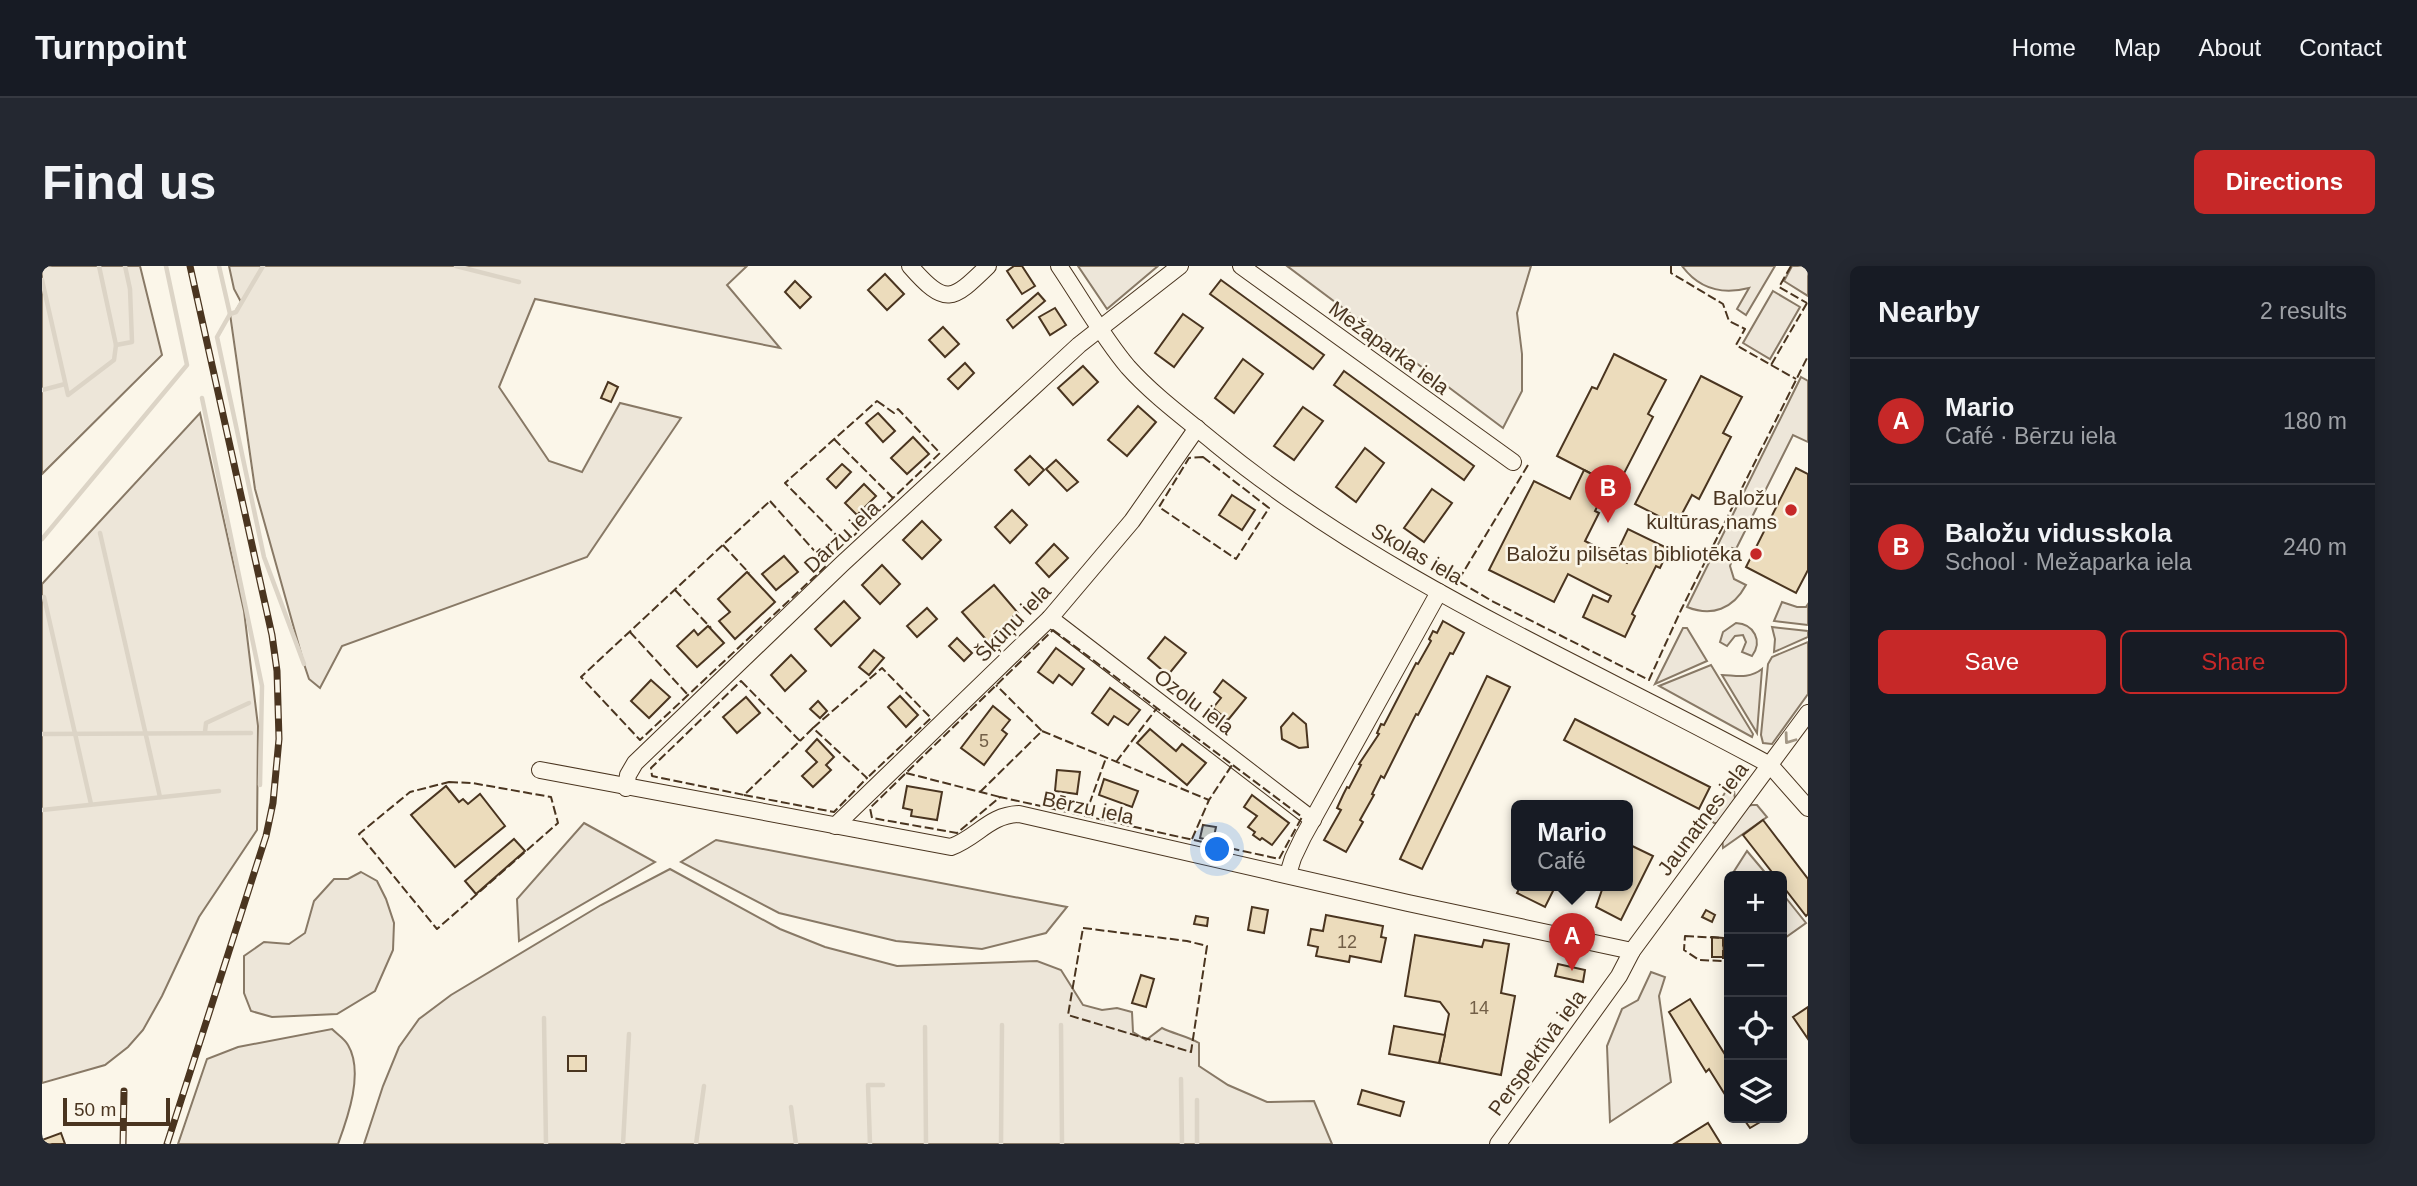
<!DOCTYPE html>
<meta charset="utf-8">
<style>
:root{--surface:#171b24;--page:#242831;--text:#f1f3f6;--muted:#9ea1a6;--line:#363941;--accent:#c62828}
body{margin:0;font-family:Helvetica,sans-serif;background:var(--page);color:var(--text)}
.controls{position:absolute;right:21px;bottom:21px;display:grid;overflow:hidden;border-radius:10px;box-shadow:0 4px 18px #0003}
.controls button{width:63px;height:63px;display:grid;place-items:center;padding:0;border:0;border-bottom:2px solid var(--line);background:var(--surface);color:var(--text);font:35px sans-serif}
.scale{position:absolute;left:21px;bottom:18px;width:107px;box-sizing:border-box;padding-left:7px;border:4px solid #4a3520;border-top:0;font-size:19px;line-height:24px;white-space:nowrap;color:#4a3520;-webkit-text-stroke:5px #fbf6e9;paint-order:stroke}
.you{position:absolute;left:1176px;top:584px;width:24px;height:24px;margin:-18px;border:5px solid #fff;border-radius:50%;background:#1a73e8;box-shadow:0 0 0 10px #1a73e833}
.badge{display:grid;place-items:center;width:46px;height:46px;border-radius:50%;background:var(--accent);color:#fff;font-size:23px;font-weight:700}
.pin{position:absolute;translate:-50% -58px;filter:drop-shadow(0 2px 4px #0008)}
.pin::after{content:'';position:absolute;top:37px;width:24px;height:21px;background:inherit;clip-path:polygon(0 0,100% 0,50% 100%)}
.popup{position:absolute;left:1469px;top:534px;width:122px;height:91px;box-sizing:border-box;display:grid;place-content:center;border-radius:10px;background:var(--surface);filter:drop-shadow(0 2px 5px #0005);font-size:23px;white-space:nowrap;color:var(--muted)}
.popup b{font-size:26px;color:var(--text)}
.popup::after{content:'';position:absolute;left:50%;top:100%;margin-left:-14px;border:14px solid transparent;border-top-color:var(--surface)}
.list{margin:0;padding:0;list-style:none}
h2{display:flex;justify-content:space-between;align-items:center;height:91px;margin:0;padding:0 28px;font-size:30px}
h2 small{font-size:23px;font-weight:400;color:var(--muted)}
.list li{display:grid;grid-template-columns:46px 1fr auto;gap:21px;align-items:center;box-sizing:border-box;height:126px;padding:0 28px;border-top:2px solid var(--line)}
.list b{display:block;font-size:26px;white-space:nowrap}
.list p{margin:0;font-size:23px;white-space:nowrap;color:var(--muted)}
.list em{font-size:23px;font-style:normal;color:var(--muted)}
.actions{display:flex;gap:14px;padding:21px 28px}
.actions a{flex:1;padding:16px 0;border:2px solid var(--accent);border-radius:10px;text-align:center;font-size:24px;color:var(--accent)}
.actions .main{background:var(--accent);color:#fff}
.icon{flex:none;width:38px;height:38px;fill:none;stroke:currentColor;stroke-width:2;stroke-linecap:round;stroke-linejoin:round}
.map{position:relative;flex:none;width:1766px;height:878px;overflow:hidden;border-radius:10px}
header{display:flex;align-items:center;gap:42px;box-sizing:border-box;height:98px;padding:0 35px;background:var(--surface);border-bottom:2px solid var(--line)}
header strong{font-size:33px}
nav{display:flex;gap:38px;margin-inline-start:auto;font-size:24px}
.intro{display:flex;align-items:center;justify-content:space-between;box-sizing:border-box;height:168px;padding:0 42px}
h1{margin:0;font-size:49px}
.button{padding:18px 32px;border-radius:10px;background:var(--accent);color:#fff;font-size:24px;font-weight:700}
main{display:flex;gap:42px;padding:0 42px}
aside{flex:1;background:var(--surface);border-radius:10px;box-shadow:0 4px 18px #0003}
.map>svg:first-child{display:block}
</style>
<header>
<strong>Turnpoint</strong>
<nav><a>Home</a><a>Map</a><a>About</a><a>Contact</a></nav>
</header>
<div class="intro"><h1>Find us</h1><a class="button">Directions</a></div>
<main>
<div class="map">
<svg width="1766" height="878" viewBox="0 0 1766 878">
<rect width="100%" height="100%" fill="#fbf6e9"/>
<!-- green -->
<g fill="#ede6d9" stroke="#887966" stroke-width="2">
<polygon points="0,0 98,0 120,89 0,208"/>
<polygon points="187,0 705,0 685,19 738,82 493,33 457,121 507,195 540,206 578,137 639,152 545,291 300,380 278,422 267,413 262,398 213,223 188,48 193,46 199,36 192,23"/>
<polygon points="1036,0 1116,0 1065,43"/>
<polygon points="1245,0 1489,0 1475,47 1480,88 1480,125 1461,162"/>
<path d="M1640 0H1733L1704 49 1695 43 1707 22C1680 29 1657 23 1640 0Z"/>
<polygon points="1750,0 1766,0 1766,30 1742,15"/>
<polygon points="1731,25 1758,41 1728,93 1701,77"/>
<path d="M1759 111 1766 115V176L1751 169 1694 283 1690 282 1686 289 1691 292 1688 300 1692 313 1704 319C1691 343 1670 351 1645 341Z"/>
<polygon points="158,147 202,345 216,460 215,564 157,651 120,730 101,764 86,781 63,799 0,817 0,318"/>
<polygon points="1740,336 1755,341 1764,341 1766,338 1766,359 1732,355"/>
<path d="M1694 357C1712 358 1721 375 1710 390L1700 386 1704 376 1701 369 1693 370 1685 380 1678 376 1681 366Z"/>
<polygon points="1730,361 1766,365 1766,371 1732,386 1733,373"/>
<polygon points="1641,362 1645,362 1665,395 1613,418"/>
<polygon points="1766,376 1766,428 1730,478 1721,477 1719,469 1726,398 1730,391"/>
<polygon points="1669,399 1711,468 1710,471 1617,420"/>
<path d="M1720 403 1715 467 1680 409C1692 409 1706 414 1720 403Z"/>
<polygon points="1686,522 1692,525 1693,533 1676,557 1672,557 1667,552"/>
<polygon points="1710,539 1715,539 1725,551 1681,582 1680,570 1706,540"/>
<polygon points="542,557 613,596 477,675 475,633"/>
<polygon points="674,574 1025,641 1004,667 940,683 854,675 737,647 639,596"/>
<polygon points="1705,585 1726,610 1689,610"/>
<path d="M628 603 738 663 783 681 855 700 995 695 1019 704 1041 739 1060 744 1075 742 1090 746 1091 766 1104 774 1120 762C1132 768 1145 770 1157 777V800L1186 819 1225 836 1272 835 1290 878H322L341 820 357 781 377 753 409 729 559 639Z"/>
<polygon points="319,606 335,615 344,633 352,657 351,684 333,725 295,748 230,751 209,745 202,727 202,690 222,676 247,678 263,667 272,635 292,613 306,613"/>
<polygon points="1740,627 1764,657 1740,674"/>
<polygon points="1609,706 1623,711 1617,730 1629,816 1568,856 1565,780 1580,743 1596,734"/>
<path d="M290 763C295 768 303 773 306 779 322 806 306 851 296 878H136L165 793 196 781Z"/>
</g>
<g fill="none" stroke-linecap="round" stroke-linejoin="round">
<!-- stream -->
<g stroke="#dcd4c6" stroke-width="4.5">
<polyline points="57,0 74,79"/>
<polyline points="177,0 188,48 175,71 222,291 262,398"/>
<polyline points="414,0 477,16"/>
<polyline points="0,14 26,129 72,94 74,79 90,76 88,23 83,0"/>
<polyline points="188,48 194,46 221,0"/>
<polyline points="0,124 23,118"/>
<polyline points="160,132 220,420 218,519"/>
<polyline points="58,267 118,531"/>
<polyline points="0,273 145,99 124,0"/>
<polyline points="2,331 49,538"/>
<polyline points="163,466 164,457 207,437"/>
<polyline points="0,468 209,467"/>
<polyline points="0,544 177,525"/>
<polyline points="502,752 504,878"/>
<polyline points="1019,759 1020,878"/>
<polyline points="883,761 884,878"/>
<polyline points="1139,813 1140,878"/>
<polyline points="1155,834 1155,878"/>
<polyline points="749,841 754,878"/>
<polyline points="581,878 587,768"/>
<polyline points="654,878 662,820"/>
<polyline points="828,878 826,819 841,819"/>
<polyline points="959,878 960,759"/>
</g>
</g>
<!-- building -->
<g fill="#ecdcbc" stroke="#4a3520" stroke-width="2">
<polygon points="972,0 980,0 993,20 980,28 965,5"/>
<polygon points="843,8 862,28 845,44 826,24"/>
<polygon points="1179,14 1282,89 1271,103 1168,28"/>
<polygon points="753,15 769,31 758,42 743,26"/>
<polygon points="996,27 1003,35 971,62 965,54"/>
<polygon points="1013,42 1024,59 1008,69 997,51"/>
<polygon points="1141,48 1161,62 1132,101 1113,87"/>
<polygon points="901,61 917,78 903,91 887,74"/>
<polygon points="1572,88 1624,114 1606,148 1611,151 1575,221 1515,190 1550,121 1555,123"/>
<polygon points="1201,93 1221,108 1192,147 1173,132"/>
<polygon points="923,97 932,107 916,123 906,113"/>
<polygon points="1041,100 1056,116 1031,139 1016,122"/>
<polygon points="1302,105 1432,200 1422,214 1292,119"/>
<polygon points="1659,110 1700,131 1681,167 1689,171 1657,233 1650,229 1634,259 1593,238"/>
<polygon points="566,116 576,121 569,136 559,132"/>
<polygon points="1096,140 1114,156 1085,190 1066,174"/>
<polygon points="1261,141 1281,155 1252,194 1232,180"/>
<polygon points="836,147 853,165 841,176 824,157"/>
<polygon points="871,171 887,188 865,208 849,192"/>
<polygon points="1323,182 1342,197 1314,236 1294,221"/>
<polygon points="988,190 1002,204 987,219 973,204"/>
<polygon points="1014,194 1036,216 1025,225 1004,203"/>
<polygon points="800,198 809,206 794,222 785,213"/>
<polygon points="1754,202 1766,208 1766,304 1754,327 1704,301"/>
<polygon points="1542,204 1567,217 1553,245 1557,247 1543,275 1585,297 1588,291 1576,284 1586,263 1627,283 1618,302 1614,300 1590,348 1593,350 1583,371 1541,351 1551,329 1566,336 1569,330 1526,308 1512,336 1447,304 1492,215 1528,233"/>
<polygon points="822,218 834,230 815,249 803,237"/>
<polygon points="1390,223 1410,237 1382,276 1362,262"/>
<polygon points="1190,229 1213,244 1200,264 1177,249"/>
<polygon points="970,244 985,259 968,277 953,261"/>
<polygon points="880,255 899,274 880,293 861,274"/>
<polygon points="1012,278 1026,292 1007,311 994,297"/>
<polygon points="742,290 756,306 734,324 720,308"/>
<polygon points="840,299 858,318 838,338 820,319"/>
<polygon points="705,306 733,336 693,373 677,355 688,346 676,333"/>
<polygon points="952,319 976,347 969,352 973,356 948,378 920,346"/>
<polygon points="802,335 818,352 789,380 773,363"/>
<polygon points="885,342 895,353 875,371 865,360"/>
<polygon points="1401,355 1422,367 1411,388 1408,387 1376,449 1374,448 1342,512 1339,510 1330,528 1332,529 1318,554 1321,556 1304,586 1282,574 1299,544 1295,542 1301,529 1305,521 1307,522 1319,499 1317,498 1337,468 1335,467 1339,458 1342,459 1374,397 1376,398 1389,375 1387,373 1391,365 1395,367"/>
<polygon points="666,360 682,377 655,401 635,380 652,364 656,369"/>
<polygon points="1123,371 1144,387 1126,409 1106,392"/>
<polygon points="915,372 930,387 922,395 907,380"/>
<polygon points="1014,382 1042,403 1030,419 1017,409 1011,417 996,406"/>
<polygon points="832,384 842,392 827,409 817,401"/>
<polygon points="749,389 764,405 743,425 729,409"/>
<polygon points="1445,410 1468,421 1380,603 1358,593"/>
<polygon points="609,414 628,431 607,452 589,435"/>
<polygon points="1181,414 1204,432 1186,454 1171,442 1179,432 1172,426"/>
<polygon points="1068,422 1098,444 1086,459 1072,450 1066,459 1050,447"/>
<polygon points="858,430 876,449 864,461 846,441"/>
<polygon points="704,431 718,447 695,467 681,451"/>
<polygon points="776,435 785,445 778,452 768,443"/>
<polygon points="951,440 968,454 960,464 965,468 942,499 919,482"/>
<polygon points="1251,447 1264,458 1266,481 1257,482 1240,473 1239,461"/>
<polygon points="1533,453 1668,521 1657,543 1522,474"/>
<polygon points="1108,463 1134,485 1140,478 1164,497 1145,519 1095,477"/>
<polygon points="775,473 792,491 784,499 789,504 771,521 760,510 775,496 764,485"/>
<polygon points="1015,504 1038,506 1035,528 1013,525"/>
<polygon points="1062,513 1096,525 1090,541 1057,529"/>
<polygon points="404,520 417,536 421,533 426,538 438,528 463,560 413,601 369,549"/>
<polygon points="865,520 900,526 895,554 869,550 870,544 861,542"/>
<polygon points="1210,529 1247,557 1230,579 1220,572 1218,574 1211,569 1213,566 1206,561 1215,550 1202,541"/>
<polygon points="1721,554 1766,613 1766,648 1764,650 1740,619 1740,610 1733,610 1701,569"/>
<polygon points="1161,559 1174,561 1171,575 1158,572"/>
<polygon points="472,573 483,585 434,628 423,615"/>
<polygon points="1586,578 1611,590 1579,654 1554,641 1561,621 1586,619"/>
<polygon points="1479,619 1514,619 1503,641 1475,627"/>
<polygon points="1210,641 1226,644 1222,667 1206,664"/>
<polygon points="1664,644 1673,649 1670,656 1660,651"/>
<polygon points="1284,649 1341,660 1339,671 1344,672 1339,696 1308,690 1307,696 1274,690 1276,681 1266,679 1269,663 1281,665"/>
<polygon points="1154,650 1166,652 1165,660 1152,658"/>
<polygon points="1373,669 1440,681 1442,674 1467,678 1459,727 1473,730 1459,809 1397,797 1407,748 1398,736 1363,730"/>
<polygon points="1670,671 1681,672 1682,691 1670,691"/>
<polygon points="1516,698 1543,704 1541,716 1513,710"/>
<polygon points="1099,709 1112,713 1104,741 1090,737"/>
<polygon points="1648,733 1684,790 1687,788 1687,835 1667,803 1664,806 1627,746"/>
<polygon points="1766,741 1766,773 1751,751"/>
<polygon points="1352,760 1403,769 1397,797 1347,788"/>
<rect x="526" y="790" width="18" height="15"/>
<polygon points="1320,824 1362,836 1358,850 1316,838"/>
<polygon points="1701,852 1718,852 1720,855 1708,862"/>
<polygon points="1666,857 1679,878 1632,878"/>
<polygon points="19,867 23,878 0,878 0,874"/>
</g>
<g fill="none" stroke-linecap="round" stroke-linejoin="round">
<defs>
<g id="minor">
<path d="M868 0C904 41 910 35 946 0"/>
<path d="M1017 0C1038 31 1062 73 1086 101 1112 130 1144 153 1174 178 1340 314 1541 397 1728 499L1766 542"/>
<polyline points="1199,0 1471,196"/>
<polyline points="1008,352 1271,554"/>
<path d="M498 504 909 581C936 571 947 549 977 548L1366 637 1590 685"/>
<polyline points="584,522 586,509 593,497 800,298 1037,79 1138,0"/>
<polyline points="793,560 1008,352 1090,255 1155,162"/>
<polyline points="1246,608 1251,592 1261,571 1397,326"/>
<polyline points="1456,878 1577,710 1590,685 1766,447"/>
</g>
</defs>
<!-- minor casing -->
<use href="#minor" stroke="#4a3520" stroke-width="18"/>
<!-- minor -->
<use href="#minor" stroke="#fbf6e9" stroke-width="16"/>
<defs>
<g id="rail">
<polyline points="81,878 82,825"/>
<polyline points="125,878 224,570 231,537 237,473 235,405 230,369 148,0"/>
</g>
</defs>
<!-- rail casing -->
<use href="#rail" stroke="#4a3520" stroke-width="7"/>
<!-- rail -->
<use href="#rail" stroke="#fbf6e9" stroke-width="4.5" stroke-dasharray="13" stroke-linecap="butt"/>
<!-- fence -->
<g stroke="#4a3520" stroke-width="2" stroke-dasharray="9 3.5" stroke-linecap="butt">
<polyline points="1629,0 1629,7 1681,38 1687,55 1703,63 1694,79 1729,99 1765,37"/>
<polyline points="1749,0 1737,21 1765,37"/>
<polyline points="1729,99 1754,113"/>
<polygon points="835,135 852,147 856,143 898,187 803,278 743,217"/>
<polyline points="792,173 851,232"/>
<polygon points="1161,191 1227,242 1194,293 1117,241 1147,192"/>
<polyline points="1486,199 1416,315 1450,335 1607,414 1639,344 1766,90"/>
<polygon points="728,235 785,299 598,474 539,411"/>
<polyline points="681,279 707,307"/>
<polyline points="633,324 669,362"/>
<polygon points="1011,364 1260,551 1237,593 958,531 915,567 830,552 828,542"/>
<polyline points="588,366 646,429"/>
<polygon points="699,415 758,475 702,529 610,510 609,502"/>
<polyline points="771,462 840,402 889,452 825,512"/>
<polyline points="1000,465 1167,534"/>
<polyline points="1074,496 1115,442"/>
<polyline points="864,507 958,531"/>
<polygon points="407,516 430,517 509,531 516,557 395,663 317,568 368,526"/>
<polyline points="938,526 1000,465 954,419"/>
<polyline points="702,529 792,546 825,512 771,462 758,475"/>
<polyline points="1043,550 1064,492"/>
<polyline points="1150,573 1167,534 1190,499"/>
<polygon points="1041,662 1145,675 1165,680 1149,786 1026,749"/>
<polygon points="1643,670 1681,672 1681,695 1657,694 1642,684"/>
</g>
</g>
<!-- one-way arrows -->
<defs><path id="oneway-chevron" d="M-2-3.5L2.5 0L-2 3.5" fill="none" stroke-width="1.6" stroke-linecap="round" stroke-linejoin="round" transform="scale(1.75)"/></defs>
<use stroke="#a29684" href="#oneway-chevron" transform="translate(1747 473) rotate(126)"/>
<!-- markers -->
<g fill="#c62828" stroke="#fbf6e9" stroke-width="2.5">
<circle cx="1749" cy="244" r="7"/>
<circle cx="1714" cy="288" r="7"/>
</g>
<g text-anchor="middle" stroke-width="5" stroke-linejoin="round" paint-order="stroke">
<!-- number labels -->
<g font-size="18" fill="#725f47">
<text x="942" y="481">5</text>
<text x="1305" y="682">12</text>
<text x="1437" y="748">14</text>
</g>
<!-- street labels -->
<g font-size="21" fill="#4a3520" stroke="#fbf6e9">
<text transform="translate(1347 82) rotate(36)" y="7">Mežaparka iela</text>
<text transform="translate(800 271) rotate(-43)" y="7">Dārzu iela</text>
<text transform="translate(1375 288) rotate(30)" y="7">Skolas iela</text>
<text transform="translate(971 357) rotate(-46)" y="7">Šķūņu iela</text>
<text transform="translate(1152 436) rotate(37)" y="7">Ozolu iela</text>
<text transform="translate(1046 542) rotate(12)" y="7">Bērzu iela</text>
<text transform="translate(1661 553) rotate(-53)" y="7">Jaunatnes iela</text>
<text transform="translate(1495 787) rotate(-54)" y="7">Perspektīvā iela</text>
</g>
<!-- poi labels -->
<g font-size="21" fill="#4a3520" stroke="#fbf6e9" text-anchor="end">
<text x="1735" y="239">Baložu<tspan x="1735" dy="24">kultūras nams</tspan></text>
<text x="1700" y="295">Baložu pilsētas bibliotēka</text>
</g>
</g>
</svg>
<div class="controls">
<button>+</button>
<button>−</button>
<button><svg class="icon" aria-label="locate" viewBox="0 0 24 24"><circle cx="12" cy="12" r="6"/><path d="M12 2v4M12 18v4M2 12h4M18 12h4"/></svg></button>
<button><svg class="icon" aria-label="layers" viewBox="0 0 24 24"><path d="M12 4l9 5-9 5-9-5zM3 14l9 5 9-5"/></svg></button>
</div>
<div class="scale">50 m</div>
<div class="you"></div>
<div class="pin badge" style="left:1530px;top:705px">A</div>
<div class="popup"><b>Mario</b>Café</div>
<div class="pin badge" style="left:1566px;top:257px">B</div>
</div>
<aside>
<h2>Nearby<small>2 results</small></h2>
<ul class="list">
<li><span class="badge">A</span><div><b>Mario</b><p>Café · Bērzu iela</p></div><em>180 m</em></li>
<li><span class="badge">B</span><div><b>Baložu vidusskola</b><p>School · Mežaparka iela</p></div><em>240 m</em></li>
</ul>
<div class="actions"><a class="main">Save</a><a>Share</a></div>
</aside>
</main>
